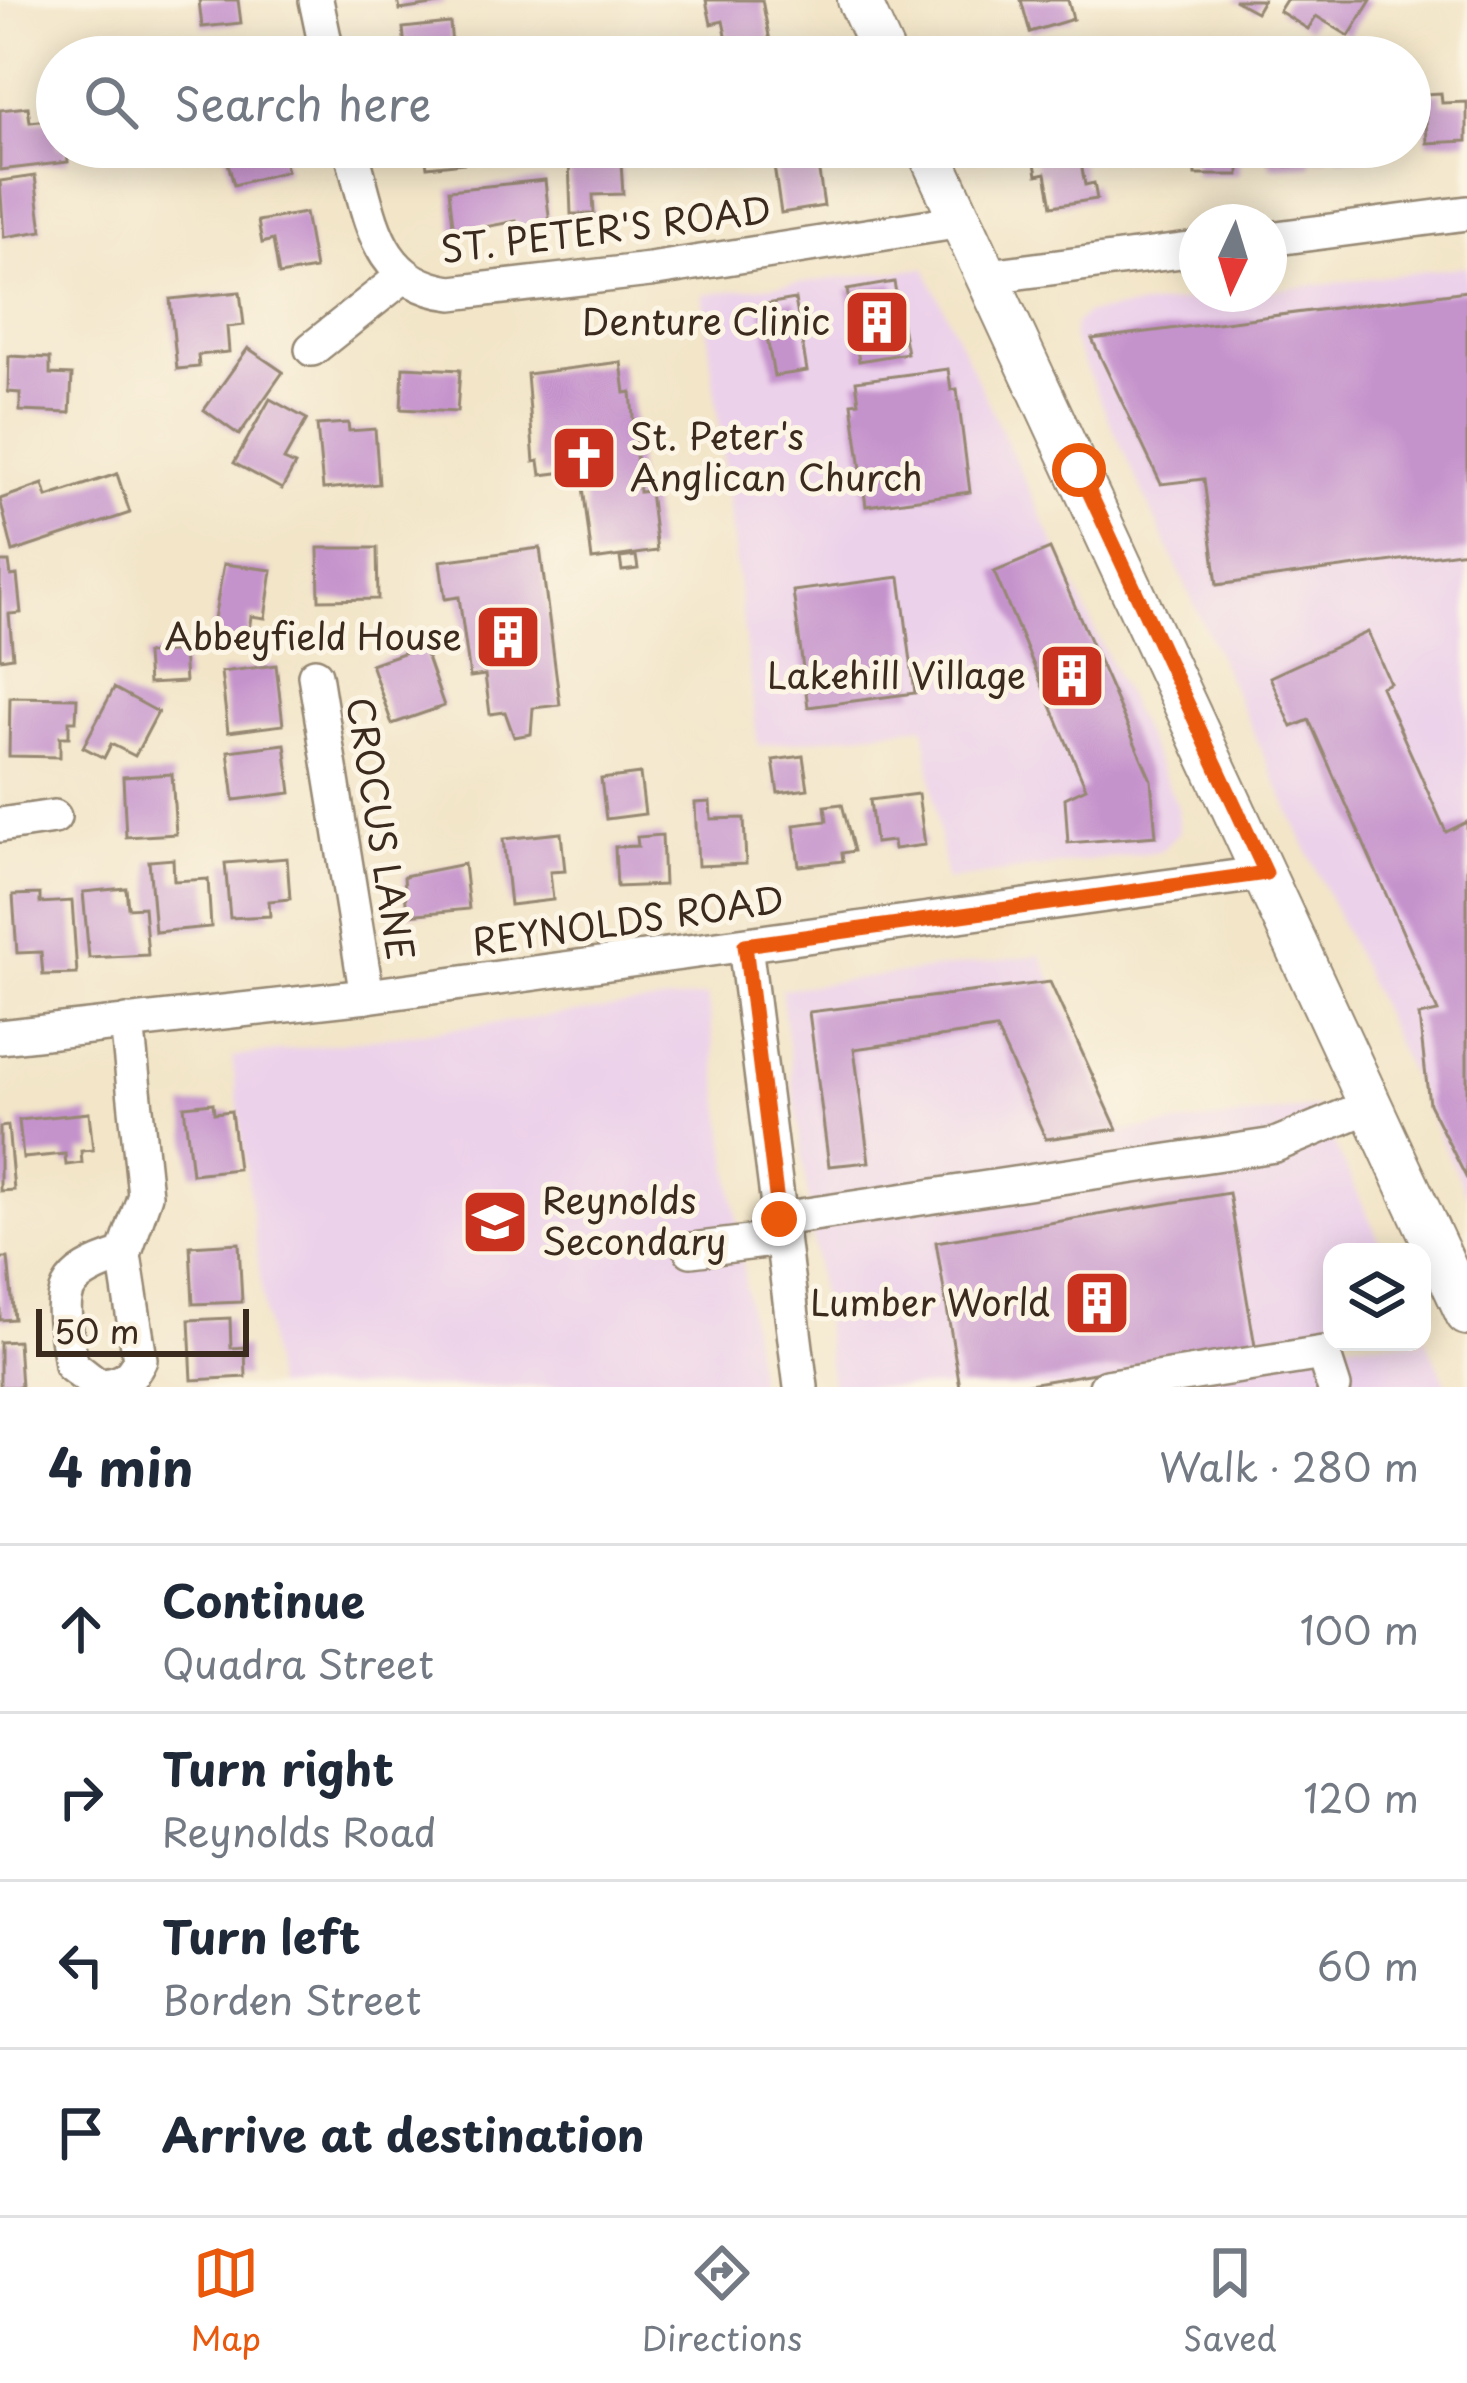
<!DOCTYPE html>
<meta charset="utf-8">
<style>
:root{--surface:#fff;--page:#f6f6f7;--text:#1f2937;--muted:#747a83;--line:#e0e1e3;--accent:#ea580c}
body{margin:0;font-family:"Playpen Sans",sans-serif;background:var(--page);color:var(--text)}
.controls{position:absolute;right:36px;bottom:36px;display:grid;overflow:hidden;border-radius:24px;box-shadow:0 6px 30px #0003}
.controls button{width:108px;height:108px;display:grid;place-items:center;padding:0;border:0;border-bottom:3px solid var(--line);background:var(--surface);color:var(--text);font:60px sans-serif}
.compass{position:absolute;left:1179px;top:204px;width:108px;height:108px;border-radius:50%;background:var(--surface);box-shadow:0 6px 30px #0003;rotate:184deg}
.scale{position:absolute;left:36px;bottom:30px;width:213px;box-sizing:border-box;padding-left:12px;border:6px solid #3b2a1e;border-top:0;font-size:33px;line-height:42px;white-space:nowrap;color:#3b2a1e;-webkit-text-stroke:9px #fcf5e5;paint-order:stroke}
.stop{position:absolute;width:36px;height:36px;margin:-27px;border:9px solid #ea580c;border-radius:50%;background:#fff}
.stop.end{background:#ea580c;border-color:#fff;box-shadow:0 3px 12px #0008}
.list{margin:0;padding:0;list-style:none}
h2{display:flex;justify-content:space-between;align-items:center;height:156px;margin:0;padding:0 48px;font-size:51px}
h2 small{font-size:39px;font-weight:400;color:var(--muted)}
.list li{display:grid;grid-template-columns:78px 1fr auto;gap:36px;align-items:center;box-sizing:border-box;height:168px;padding:0 48px;border-top:3px solid var(--line)}
.list b{display:block;font-size:45px;white-space:nowrap}
.list p{margin:0;font-size:39px;white-space:nowrap;color:var(--muted)}
.list em{font-size:39px;font-style:normal;color:var(--muted)}
.icon{flex:none;width:66px;height:66px;fill:none;stroke:currentColor;stroke-width:2;stroke-linecap:round;stroke-linejoin:round}
.map{position:relative;flex:none;width:1467px;height:1387px;overflow:hidden}
.search{position:absolute;background:var(--surface);box-shadow:0 6px 30px #0003;left:36px;right:36px;top:36px;height:132px;display:flex;align-items:center;gap:30px;box-sizing:border-box;padding:0 42px;border-radius:66px;color:var(--muted);font-size:45px}
.sheet{height:828px;background:var(--surface)}
nav{display:flex;justify-content:space-around;align-items:center;box-sizing:border-box;height:168px;border-top:3px solid var(--line);background:var(--surface);font-size:33px;color:var(--muted)}
nav a{display:grid;justify-items:center;gap:6px}
nav .on{color:var(--accent)}
.map>svg:first-child{display:block}
</style>
<div class="map">
<svg width="1467" height="1387" viewBox="0 0 1467 1387">
<rect width="100%" height="100%" fill="#fcf5e5"/>
<filter id="ink" filterUnits="userSpaceOnUse"><feTurbulence type="fractalNoise" baseFrequency=".00833" numOctaves="2"/><feDisplacementMap in="SourceGraphic" scale="24" xChannelSelector="R" yChannelSelector="G"/><feConvolveMatrix kernelMatrix="1 2 1 2 8 2 1 2 1" color-interpolation-filters="sRGB"/></filter>
<filter id="wash" filterUnits="userSpaceOnUse"><feTurbulence type="fractalNoise" baseFrequency=".004" numOctaves="4" result="noise"/><feDisplacementMap in="SourceGraphic" scale="48" xChannelSelector="R" yChannelSelector="G"/><feGaussianBlur stdDeviation="2.7" result="paint"/><feColorMatrix in="noise" values="0 0 0 0 0 0 0 0 0 0 0 0 0 0 0 0 0 1.4 0 .05"/><feComposite in="paint" operator="in"/></filter>
<g filter="url(#wash)">
<rect width="100%" height="100%" fill="#f2e5c8"/>
<!-- built -->
<g fill="#ecd1ea">
<polygon points="1467,266 1467,1197 1072,339 1074,325 1087,313"/>
<polygon points="925,268 1178,807 1179,832 1161,851 946,880 924,726 758,746 703,294"/>
<polygon points="1041,955 1123,1131 1317,1107 1385,1252 1332,1252 1332,1342 1422,1342 1422,1331 1448,1387 832,1387 781,989"/>
<polygon points="707,996 759,1387 274,1387 232,1057"/>
</g>
<g id="blocks">
<!-- building -->
<g fill="#c593cc">
<polygon points="199,0 238,0 241,23 202,27"/>
<polygon points="398,0 445,0 445,3 400,10"/>
<polygon points="706,0 762,0 771,46 730,54 723,21 711,24"/>
<polygon points="1021,0 1068,0 1073,19 1030,32"/>
<polygon points="1234,0 1263,0 1256,12"/>
<polygon points="1286,0 1371,0 1349,36 1316,16 1308,29 1279,11"/>
<polygon points="450,23 453,57 406,57 403,28"/>
<polygon points="245,43 246,57 204,57 203,46"/>
<polygon points="1076,48 1078,57 1043,57 1043,55"/>
<polygon points="1441,93 1442,103 1467,102 1467,141 1427,143 1425,94"/>
<polygon points="28,107 30,122 57,119 57,147 67,147 68,162 0,170 0,110"/>
<polygon points="280,147 287,171 234,185 225,152"/>
<polygon points="424,147 462,147 464,163 427,167"/>
<polygon points="596,147 620,147 623,194 593,195 594,214 571,214 569,161 597,159"/>
<polygon points="1043,147 1078,147 1085,185 1094,183 1097,199 1052,206 1046,173 1037,175 1034,157 1044,155"/>
<polygon points="1194,147 1239,147 1239,175 1195,175"/>
<polygon points="1269,147 1328,147 1328,157 1311,158 1311,165 1270,167"/>
<polygon points="1337,147 1388,147 1389,155 1338,158"/>
<polygon points="816,152 824,206 781,213 773,159"/>
<polygon points="35,176 42,231 4,237 0,181"/>
<polygon points="545,180 550,225 517,229 516,221 454,233 449,190"/>
<polygon points="305,213 315,269 279,275 273,240 262,243 258,221"/>
<polygon points="894,282 907,353 859,361 847,290"/>
<polygon points="1467,291 1467,551 1217,585 1204,479 1161,484 1092,339"/>
<polygon points="240,292 244,325 227,327 229,352 198,355 199,367 177,369 170,299"/>
<polygon points="795,299 807,371 774,376 761,305"/>
<polygon points="248,348 283,372 239,435 204,410"/>
<polygon points="9,356 50,358 50,374 72,375 70,413 20,411 20,393 8,392"/>
<polygon points="621,362 625,393 631,392 639,492 650,491 657,551 592,560 581,470 541,475 539,461 534,462 527,374"/>
<polygon points="403,367 460,370 457,412 401,409"/>
<polygon points="948,369 951,390 957,389 970,492 866,506 852,403 859,402 856,381"/>
<polygon points="270,399 307,419 284,460 295,465 282,489 234,463"/>
<polygon points="348,423 349,431 375,429 379,484 323,489 317,425"/>
<polygon points="117,474 130,513 13,552 0,499 43,484 47,497"/>
<polygon points="318,548 377,548 378,599 319,600"/>
<polygon points="540,548 560,705 533,708 531,734 514,737 505,712 490,714 485,675 470,677 459,597 445,599 440,561"/>
<polygon points="1050,549 1151,780 1156,836 1068,843 1065,798 1086,788 994,572"/>
<polygon points="636,556 638,569 622,571 620,558"/>
<polygon points="0,562 9,562 11,576 17,575 21,613 9,614 13,657 0,659"/>
<polygon points="224,564 272,570 265,618 251,616 247,646 210,641"/>
<polygon points="900,577 915,693 808,707 793,591"/>
<polygon points="1368,632 1390,683 1381,687 1446,832 1467,822 1467,1179 1429,1104 1419,1016 1438,1012 1309,720 1292,727 1270,677"/>
<polygon points="423,646 444,706 392,724 371,664"/>
<polygon points="183,651 185,682 148,684 146,654"/>
<polygon points="276,665 283,725 228,732 221,672"/>
<polygon points="114,688 158,712 135,756 111,744 104,758 83,747"/>
<polygon points="10,697 77,698 76,721 69,721 69,737 60,737 60,757 9,756"/>
<polygon points="285,744 291,793 234,800 228,751"/>
<polygon points="803,756 808,789 778,793 773,760"/>
<polygon points="172,774 176,834 126,837 123,777"/>
<polygon points="640,774 645,814 606,819 601,779"/>
<polygon points="918,794 925,845 894,849 893,841 875,843 870,800"/>
<polygon points="710,802 711,819 744,818 746,864 698,866 695,803"/>
<polygon points="842,804 854,851 842,853 843,861 799,866 794,825 827,821 825,806"/>
<polygon points="561,833 565,871 550,872 553,900 510,905 503,839"/>
<polygon points="662,835 664,885 617,887 615,847 638,846 637,837"/>
<polygon points="287,858 290,899 269,901 270,916 230,918 225,863"/>
<polygon points="173,859 174,881 208,879 211,927 155,932 149,861"/>
<polygon points="464,864 469,909 407,915 404,876"/>
<polygon points="126,888 128,908 144,907 148,955 89,958 83,892"/>
<polygon points="40,894 40,903 72,901 77,974 43,975 41,952 17,953 13,895"/>
<polygon points="1050,982 1117,1129 1046,1139 996,1029 854,1049 869,1162 829,1166 809,1012"/>
<polygon points="213,1103 214,1113 231,1111 238,1169 192,1174 184,1106"/>
<polygon points="89,1113 93,1150 81,1151 82,1163 66,1165 65,1154 23,1158 19,1120"/>
<polygon points="8,1126 14,1190 0,1191 0,1127"/>
<polygon points="1229,1193 1255,1346 1011,1387 960,1387 936,1242"/>
<polygon points="239,1243 242,1302 193,1304 190,1246"/>
<polygon points="0,1258 8,1258 14,1319 0,1320"/>
<polygon points="230,1318 231,1348 245,1347 246,1377 192,1380 189,1320"/>
<polygon points="18,1341 21,1387 0,1387 0,1342"/>
</g>
</g>
</g>
<g filter="url(#ink)">
<use href="#blocks" fill-opacity="0" stroke="#968873" stroke-width="3"/>
<g fill="none" stroke-linecap="round" stroke-linejoin="round">
<defs>
<g id="minor">
<polyline points="316,0 328,57"/>
<path d="M350 147C371 212 372 283 452 293L650 270 962 221"/>
<polyline points="1269,239 1467,213"/>
<polyline points="989,276 1197,249"/>
<polyline points="312,349 401,278"/>
<polyline points="315,675 367,996"/>
<polyline points="0,825 54,817"/>
<polyline points="745,945 801,1387"/>
<polyline points="0,1037 367,996 1266,873"/>
<polyline points="780,1219 1275,1145 1372,1105"/>
<polyline points="691,1250 782,1239"/>
<path d="M124 1255C50 1278 62 1297 71 1365L98 1386C121 1385 131 1380 140 1359L124 1255 145 1195 127 1022"/>
<polyline points="1106,1387 1323,1353 1334,1387"/>
</g>
<g id="major">
<polyline points="859,0 885,57"/>
<polyline points="927,147 1467,1314"/>
</g>
</defs>
<!-- minor casing -->
<use href="#minor" stroke="#968873" stroke-width="38"/>
<!-- major casing -->
<use href="#major" stroke="#968873" stroke-width="46"/>
<!-- minor -->
<use href="#minor" stroke="#fff" stroke-width="33"/>
<!-- major -->
<use href="#major" stroke="#fff" stroke-width="42"/>
</g>
</g>
<g fill="none" stroke-linecap="round" stroke-linejoin="round" filter="url(#ink)">
<!-- route -->
<polyline stroke="#ea580c" stroke-width="15" points="779,1219 745,945 1266,873 1079,470"/>
</g>
<!-- icons -->
<defs>
<symbol id="building-square" viewBox="-11 -11 22 22"><rect x="-9" y="-9" width="18" height="18" rx="4" fill="#c8321e" stroke="#fcf5e5"/><path d="M-4-6H4V6H1V3H-1V6H-4ZM-2.5-4.3h1.7v1.8h-1.7ZM.8-4.3h1.7v1.8H.8ZM-2.5-1h1.7V.8h-1.7ZM.8-1h1.7V.8H.8Z" fill="#fff"/></symbol>
<symbol id="church-square" viewBox="-11 -11 22 22"><rect x="-9" y="-9" width="18" height="18" rx="4" fill="#c8321e" stroke="#fcf5e5"/><path d="M-1.2-6h2.4v3.5h3.3v2.4h-3.3V6h-2.4V-.1h-3.3v-2.4h3.3Z" fill="#fff"/></symbol>
<symbol id="school-square" viewBox="-11 -11 22 22"><rect x="-9" y="-9" width="18" height="18" rx="4" fill="#c8321e" stroke="#fcf5e5"/><path d="M0-5L7-2L0 1L-7-2ZM-4 1L0 2.5L4 1V4Q0 6-4 4Z" fill="#fff"/></symbol>
</defs>
<g fill-rule="evenodd">
<use href="#building-square" x="839" y="284" width="76" height="76"/>
<use href="#church-square" x="546" y="420" width="76" height="76"/>
<use href="#building-square" x="470" y="599" width="76" height="76"/>
<use href="#building-square" x="1034" y="638" width="76" height="76"/>
<use href="#school-square" x="457" y="1184" width="76" height="76"/>
<use href="#building-square" x="1059" y="1265" width="76" height="76"/>
</g>
<g text-anchor="middle" stroke-width="10" stroke-linejoin="round" paint-order="stroke">
<!-- street labels -->
<g font-size="36" fill="#3b2a1e" stroke="#fcf5e5">
<text transform="translate(606 230) rotate(-7)" y="13">ST. PETER'S ROAD</text>
<text transform="translate(380 829) rotate(81)" y="13">CROCUS LANE</text>
<text transform="translate(628 921) rotate(-8)" y="13">REYNOLDS ROAD</text>
</g>
<!-- poi labels -->
<g font-size="36" fill="#3b2a1e" stroke="#fcf5e5" text-anchor="end">
<text x="830" y="335">Denture Clinic</text>
<text x="630" y="450" text-anchor="start">St. Peter's<tspan x="630" dy="41">Anglican Church</tspan></text>
<text x="462" y="650">Abbeyfield House</text>
<text x="1026" y="689">Lakehill Village</text>
<text x="542" y="1214" text-anchor="start">Reynolds<tspan x="542" dy="41">Secondary</tspan></text>
<text x="1050" y="1316">Lumber World</text>
</g>
</g>
</svg>
<div class="controls">
<button><svg class="icon" aria-label="layers" viewBox="0 0 24 24"><path d="M12 4l9 5-9 5-9-5zM3 14l9 5 9-5"/></svg></button>
</div>
<svg class="compass" viewBox="-18 -18 36 36"><path d="M0-13l5 13h-10z" fill="#e53935"/><path d="M0 13l5-13h-10z" fill="#747a83"/></svg>
<div class="scale">50 m</div>
<div class="stop" style="left:1079px;top:470px"></div>
<div class="stop end" style="left:779px;top:1219px"></div>
<div class="search"><svg class="icon" aria-label="search" viewBox="0 0 24 24"><circle cx="10" cy="10" r="6"/><path d="M15 15l6 6"/></svg>Search here</div>
</div>
<section class="sheet">
<h2>4 min<small>Walk · 280 m</small></h2>
<ul class="list">
<li><svg class="icon" aria-label="ahead" viewBox="0 0 24 24"><path d="M12 20V5M6 11l6-6 6 6"/></svg><div><b>Continue</b><p>Quadra Street</p></div><em>100 m</em></li>
<li><svg class="icon" aria-label="right" viewBox="0 0 24 24"><path d="M7 20v-9h11M14 6l5 5-5 5"/></svg><div><b>Turn right</b><p>Reynolds Road</p></div><em>120 m</em></li>
<li><svg class="icon" aria-label="left" viewBox="0 0 24 24"><path d="M17 20v-9H6M10 6l-5 5 5 5"/></svg><div><b>Turn left</b><p>Borden Street</p></div><em>60 m</em></li>
<li><svg class="icon" aria-label="arrive" viewBox="0 0 24 24"><path d="M6 21V4h12l-3 4 3 4H6"/></svg><div><b>Arrive at destination</b></div></li>
</ul>
</section>
<nav>
<a class="on"><svg class="icon" aria-label="map" viewBox="0 0 24 24"><path d="M3 6l6-2 6 2 6-2v14l-6 2-6-2-6 2zM9 4v14M15 6v14"/></svg>Map</a>
<a><svg class="icon" aria-label="directions" viewBox="0 0 24 24"><path d="M12 3l9 9-9 9-9-9zM9 14v-3h6M13 9l2 2-2 2"/></svg>Directions</a>
<a><svg class="icon" aria-label="saved" viewBox="0 0 24 24"><path d="M7 4h10v16l-5-4-5 4z"/></svg>Saved</a>
</nav>
